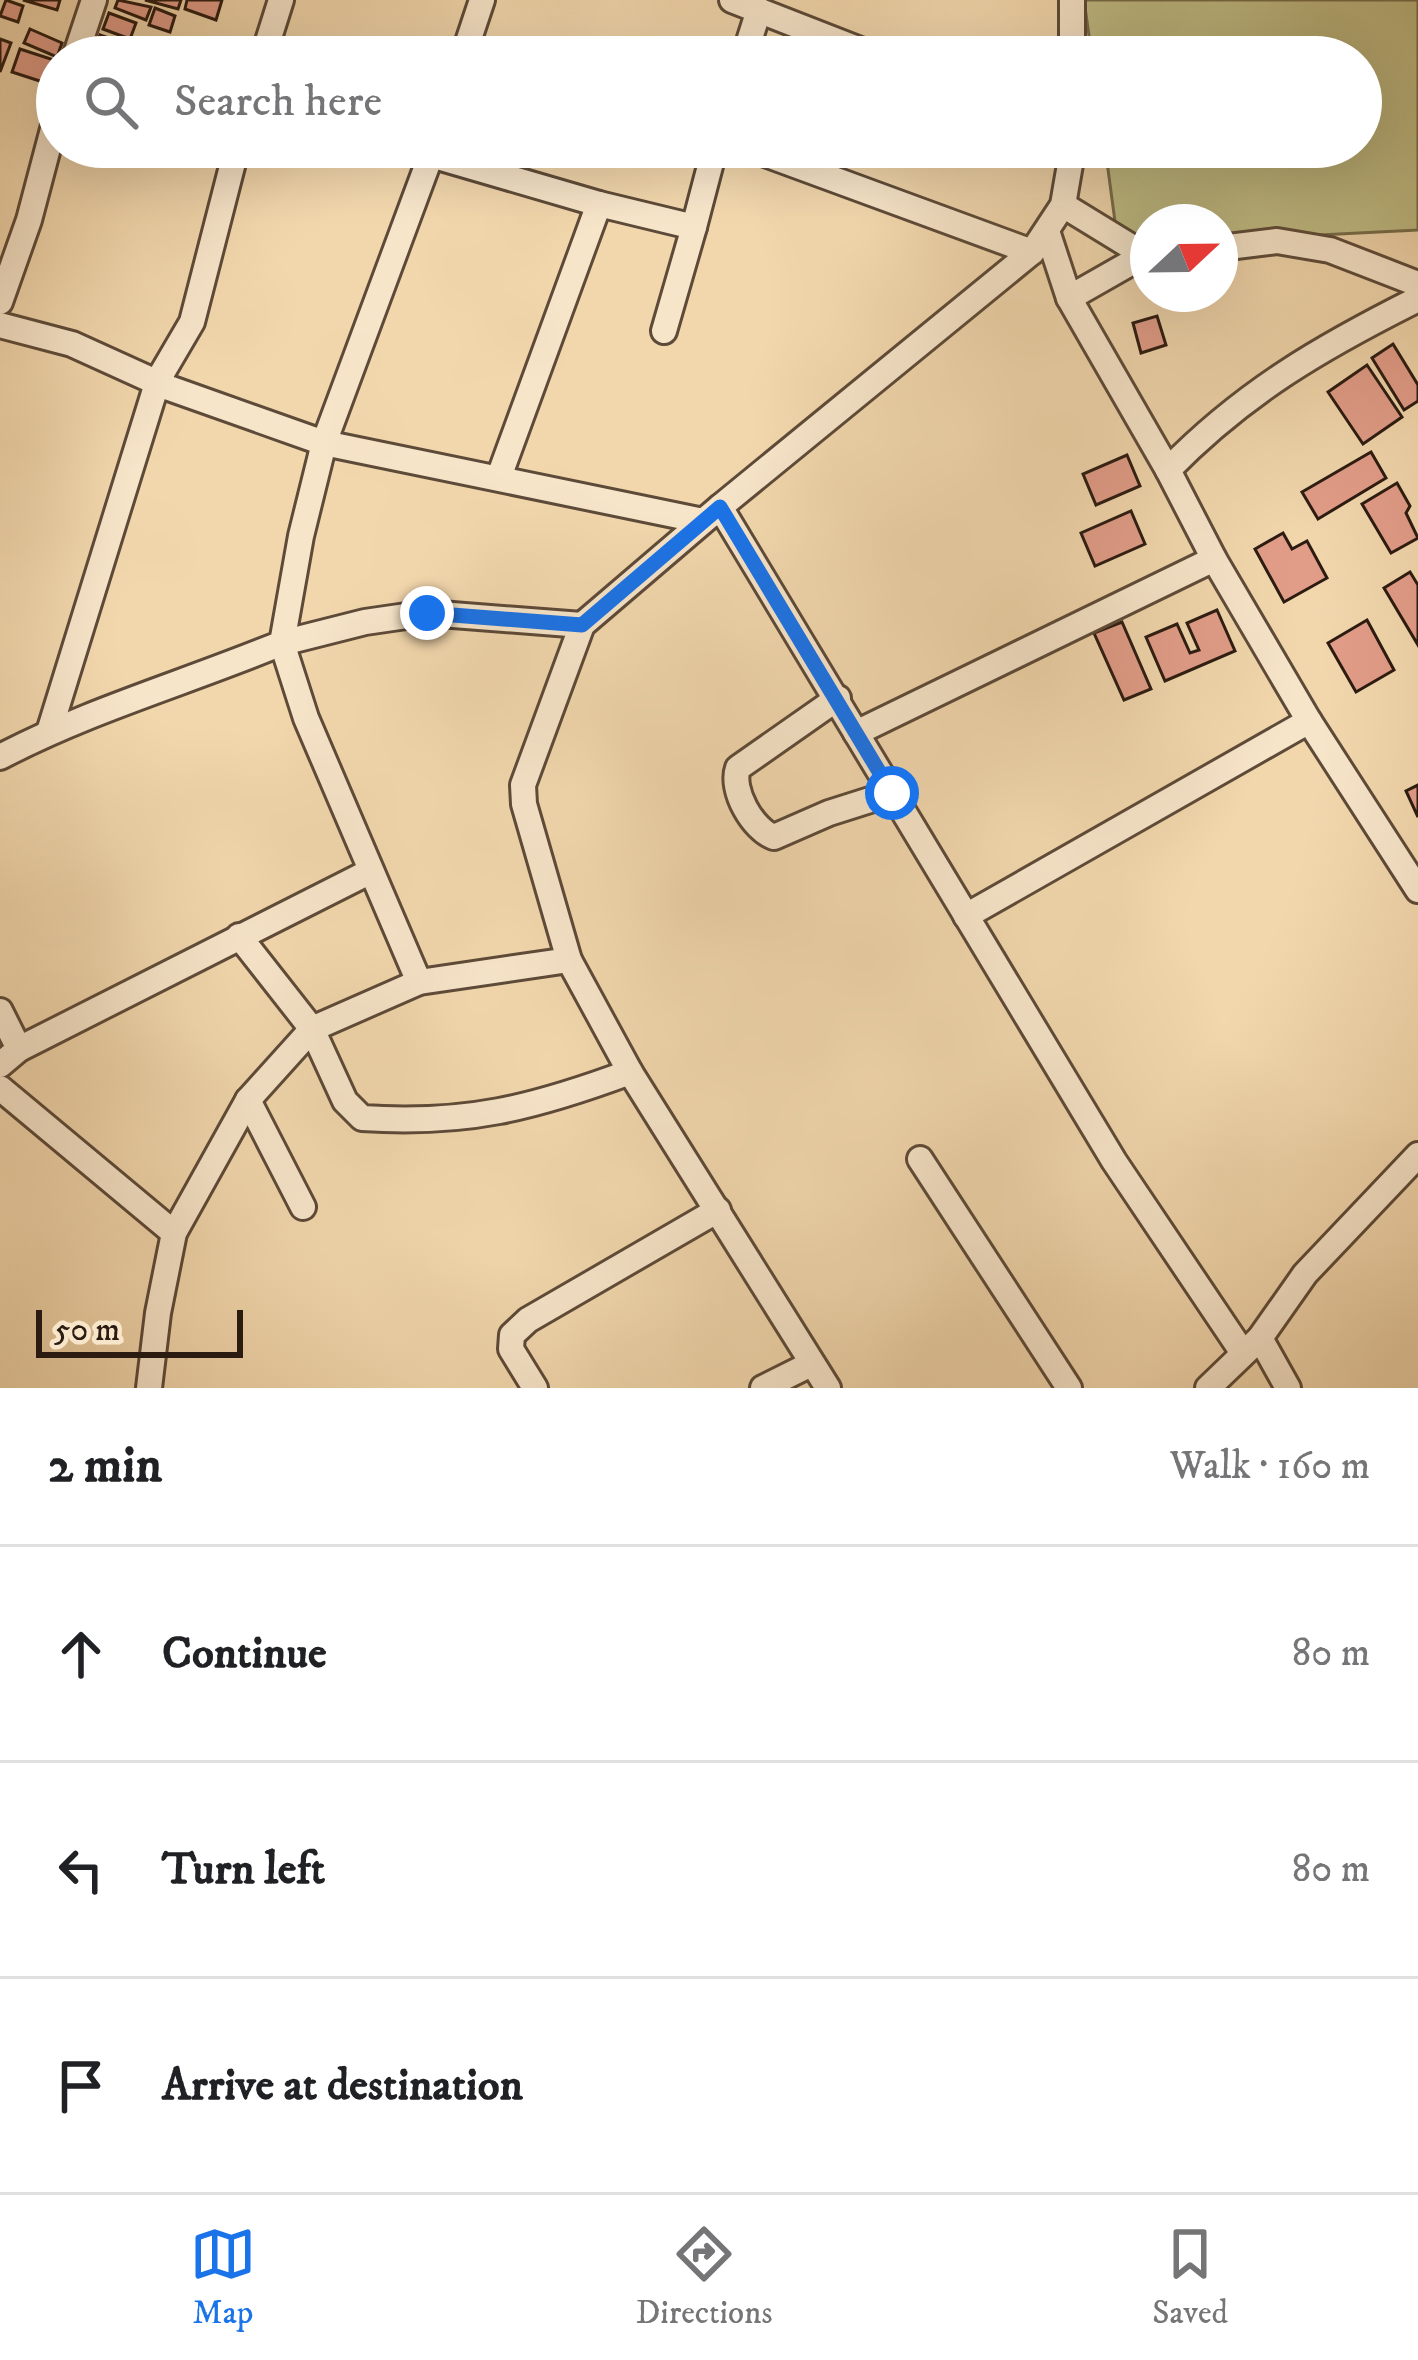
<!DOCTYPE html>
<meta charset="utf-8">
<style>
:root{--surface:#fff;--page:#f2f2f2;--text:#202124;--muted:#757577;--line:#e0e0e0;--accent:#1a73e8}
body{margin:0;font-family:"IM FELL DW Pica",serif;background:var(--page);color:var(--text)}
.compass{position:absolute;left:1130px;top:204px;width:108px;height:108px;border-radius:50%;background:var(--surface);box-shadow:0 12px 48px #0002;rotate:68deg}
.scale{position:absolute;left:36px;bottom:30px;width:207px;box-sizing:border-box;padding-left:12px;border:6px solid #2b1b11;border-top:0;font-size:33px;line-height:42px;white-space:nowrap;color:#2b1b11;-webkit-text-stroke:9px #f7e5ca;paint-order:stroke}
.stop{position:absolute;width:36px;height:36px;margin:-27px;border:9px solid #1a73e8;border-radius:50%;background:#fff}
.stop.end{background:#1a73e8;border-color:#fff;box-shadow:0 3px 12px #0008}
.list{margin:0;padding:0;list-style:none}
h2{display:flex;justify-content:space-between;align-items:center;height:156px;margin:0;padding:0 48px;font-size:51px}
h2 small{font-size:39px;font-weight:400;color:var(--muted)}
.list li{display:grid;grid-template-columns:78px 1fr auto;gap:36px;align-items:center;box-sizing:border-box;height:216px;padding:0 48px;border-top:3px solid var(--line)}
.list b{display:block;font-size:45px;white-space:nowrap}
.list em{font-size:39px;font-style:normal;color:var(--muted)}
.icon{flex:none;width:66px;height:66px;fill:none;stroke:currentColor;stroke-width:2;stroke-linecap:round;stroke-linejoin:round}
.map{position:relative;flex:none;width:1418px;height:1388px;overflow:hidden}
.search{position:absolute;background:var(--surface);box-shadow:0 12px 48px #0002;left:36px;right:36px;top:36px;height:132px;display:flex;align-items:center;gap:30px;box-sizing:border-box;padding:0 42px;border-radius:66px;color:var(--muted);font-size:45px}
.sheet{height:804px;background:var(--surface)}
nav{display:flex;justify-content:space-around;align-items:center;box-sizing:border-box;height:168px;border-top:3px solid var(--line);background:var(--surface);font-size:33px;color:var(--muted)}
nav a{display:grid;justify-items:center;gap:6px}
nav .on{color:var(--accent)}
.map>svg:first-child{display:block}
</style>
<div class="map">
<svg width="1418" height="1388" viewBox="0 0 1418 1388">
<rect width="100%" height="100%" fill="#f2d7ad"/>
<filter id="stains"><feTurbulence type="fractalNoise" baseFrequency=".00167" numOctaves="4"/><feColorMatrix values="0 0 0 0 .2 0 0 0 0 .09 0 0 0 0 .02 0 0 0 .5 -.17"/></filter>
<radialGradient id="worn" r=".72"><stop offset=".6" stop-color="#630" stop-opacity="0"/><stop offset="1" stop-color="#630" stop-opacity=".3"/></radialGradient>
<!-- green -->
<polygon fill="#c0bd85" stroke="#766c4b" stroke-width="3" points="1084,0 1418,0 1418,230 1220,240 1220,222 1148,222 1148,243 1118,244 1105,147 1361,147 1361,57 1092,57"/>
<!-- building -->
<g fill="#e29d89" stroke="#2b1b11" stroke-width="3">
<polygon points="6,0 23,6 18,22 0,16"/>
<polygon points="23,0 60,0 57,10"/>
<polygon points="118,0 151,7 146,20 115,8"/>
<polygon points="145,0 181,0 178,9"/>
<polygon points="187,0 222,0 216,20 185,9"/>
<polygon points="155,8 175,16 170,32 149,25"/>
<polygon points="109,13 136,23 130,39 103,29"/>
<polygon points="30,29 62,43 57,57 24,43"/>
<polygon points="100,35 131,46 128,57 94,50"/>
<polygon points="0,39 11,43 0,72"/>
<polygon points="20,49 57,61 52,85 12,72"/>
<polygon points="1157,316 1166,345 1141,353 1133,323"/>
<polygon points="1393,344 1418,385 1418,401 1404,410 1372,358"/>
<polygon points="1367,365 1402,417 1363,444 1328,392"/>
<polygon points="1371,452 1386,478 1318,519 1302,492"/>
<polygon points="1127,455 1140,486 1096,505 1083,474"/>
<polygon points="1397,483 1410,506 1406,513 1418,538 1391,553 1362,504"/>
<polygon points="1131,511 1145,544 1095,566 1081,533"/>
<polygon points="1283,533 1292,549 1307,541 1327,578 1284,602 1255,549"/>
<polygon points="1410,572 1418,585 1418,645 1384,588"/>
<polygon points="1217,610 1235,651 1165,681 1146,637 1177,624 1190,653 1199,650 1187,623"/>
<polygon points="1367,620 1394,670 1356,692 1328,643"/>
<polygon points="1122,622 1151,689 1124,700 1094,633"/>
<polygon points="1418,785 1418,817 1406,791"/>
</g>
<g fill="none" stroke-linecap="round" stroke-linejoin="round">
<defs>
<g id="street">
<polyline points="732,0 878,57"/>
<polyline points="1072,0 1072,57"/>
<polyline points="75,57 94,0"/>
<polyline points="263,57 281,0"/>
<polyline points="463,57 482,0"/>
<polyline points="744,57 759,10"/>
<polyline points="746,147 1032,252"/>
<polyline points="1073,147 1063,205 1032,252 720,507 1114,1161 1243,1353"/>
<polyline points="431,155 599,204 694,227 715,147"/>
<polyline points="1063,205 1143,254"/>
<polyline points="1048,234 1069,298 1168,470 1214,559 1309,721 1418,890"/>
<polyline points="1220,248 1277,241 1330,250 1418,284"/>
<polyline points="1069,298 1148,253"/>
<polyline points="0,302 29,220 57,114"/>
<polyline points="0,325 72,344 169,388 324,443 703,521"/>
<polyline points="664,331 694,227"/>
<path d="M1168 470C1244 392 1322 347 1418 299"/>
<polyline points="499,477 599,204"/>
<polyline points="720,507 582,625 523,785 524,804 569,960 630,1072 828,1388"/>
<path d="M838 698 738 768C730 790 753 830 774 837L829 813 892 793"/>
<polyline points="49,732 158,380 192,322 237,147"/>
<polyline points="856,733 1214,559"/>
<path d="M0 757C89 710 188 682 282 643L301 536 324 443 434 147"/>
<polyline points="966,916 1309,721"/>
<path d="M239 936 312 1029 345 1101 362 1118C466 1125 533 1108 630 1072"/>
<polyline points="419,982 306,718 282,643 365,622 427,613 582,625"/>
<polyline points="0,1011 19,1049"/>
<polyline points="0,1065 19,1049 371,871"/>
<polyline points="0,1088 174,1233"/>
<polyline points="248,1100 303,1207"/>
<polyline points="920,1159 1069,1388"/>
<polyline points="1260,1338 1288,1388"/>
<polyline points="149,1388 158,1313 174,1233 248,1100 312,1029 419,982 569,960"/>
<polyline points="535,1388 511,1349 512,1335 528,1320 718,1210"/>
<polyline points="763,1388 811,1364"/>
<polyline points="1208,1388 1260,1338 1305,1274 1418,1155"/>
</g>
</defs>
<!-- street casing -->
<use href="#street" stroke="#5d4a38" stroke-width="30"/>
<!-- street -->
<use href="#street" stroke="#f7e5ca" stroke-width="24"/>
</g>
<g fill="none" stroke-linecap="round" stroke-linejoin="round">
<!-- route -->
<polyline stroke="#1a73e8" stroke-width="15" points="427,613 582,625 720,507 892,793"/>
</g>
<rect width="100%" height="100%" filter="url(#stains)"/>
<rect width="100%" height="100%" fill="url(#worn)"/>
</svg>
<svg class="compass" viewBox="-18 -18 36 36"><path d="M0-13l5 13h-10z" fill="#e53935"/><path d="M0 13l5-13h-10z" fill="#757577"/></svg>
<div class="scale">50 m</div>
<div class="stop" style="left:892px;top:793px"></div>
<div class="stop end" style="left:427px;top:613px"></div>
<div class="search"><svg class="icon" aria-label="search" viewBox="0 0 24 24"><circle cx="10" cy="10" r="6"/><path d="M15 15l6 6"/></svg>Search here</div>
</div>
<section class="sheet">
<h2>2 min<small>Walk · 160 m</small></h2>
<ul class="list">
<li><svg class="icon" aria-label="ahead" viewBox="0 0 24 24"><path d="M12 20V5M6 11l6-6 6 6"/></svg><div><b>Continue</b></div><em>80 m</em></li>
<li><svg class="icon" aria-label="left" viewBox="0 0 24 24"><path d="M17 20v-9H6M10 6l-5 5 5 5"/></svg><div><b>Turn left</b></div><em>80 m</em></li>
<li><svg class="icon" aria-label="arrive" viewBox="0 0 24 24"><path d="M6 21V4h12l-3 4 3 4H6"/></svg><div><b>Arrive at destination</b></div></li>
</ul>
</section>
<nav>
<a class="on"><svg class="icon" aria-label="map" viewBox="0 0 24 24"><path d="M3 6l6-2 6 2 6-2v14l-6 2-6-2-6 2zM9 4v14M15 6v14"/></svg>Map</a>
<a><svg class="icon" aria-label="directions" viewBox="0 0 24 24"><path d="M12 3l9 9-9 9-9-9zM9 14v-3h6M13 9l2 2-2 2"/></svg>Directions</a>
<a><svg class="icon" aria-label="saved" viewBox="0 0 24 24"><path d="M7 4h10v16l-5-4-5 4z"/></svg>Saved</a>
</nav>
